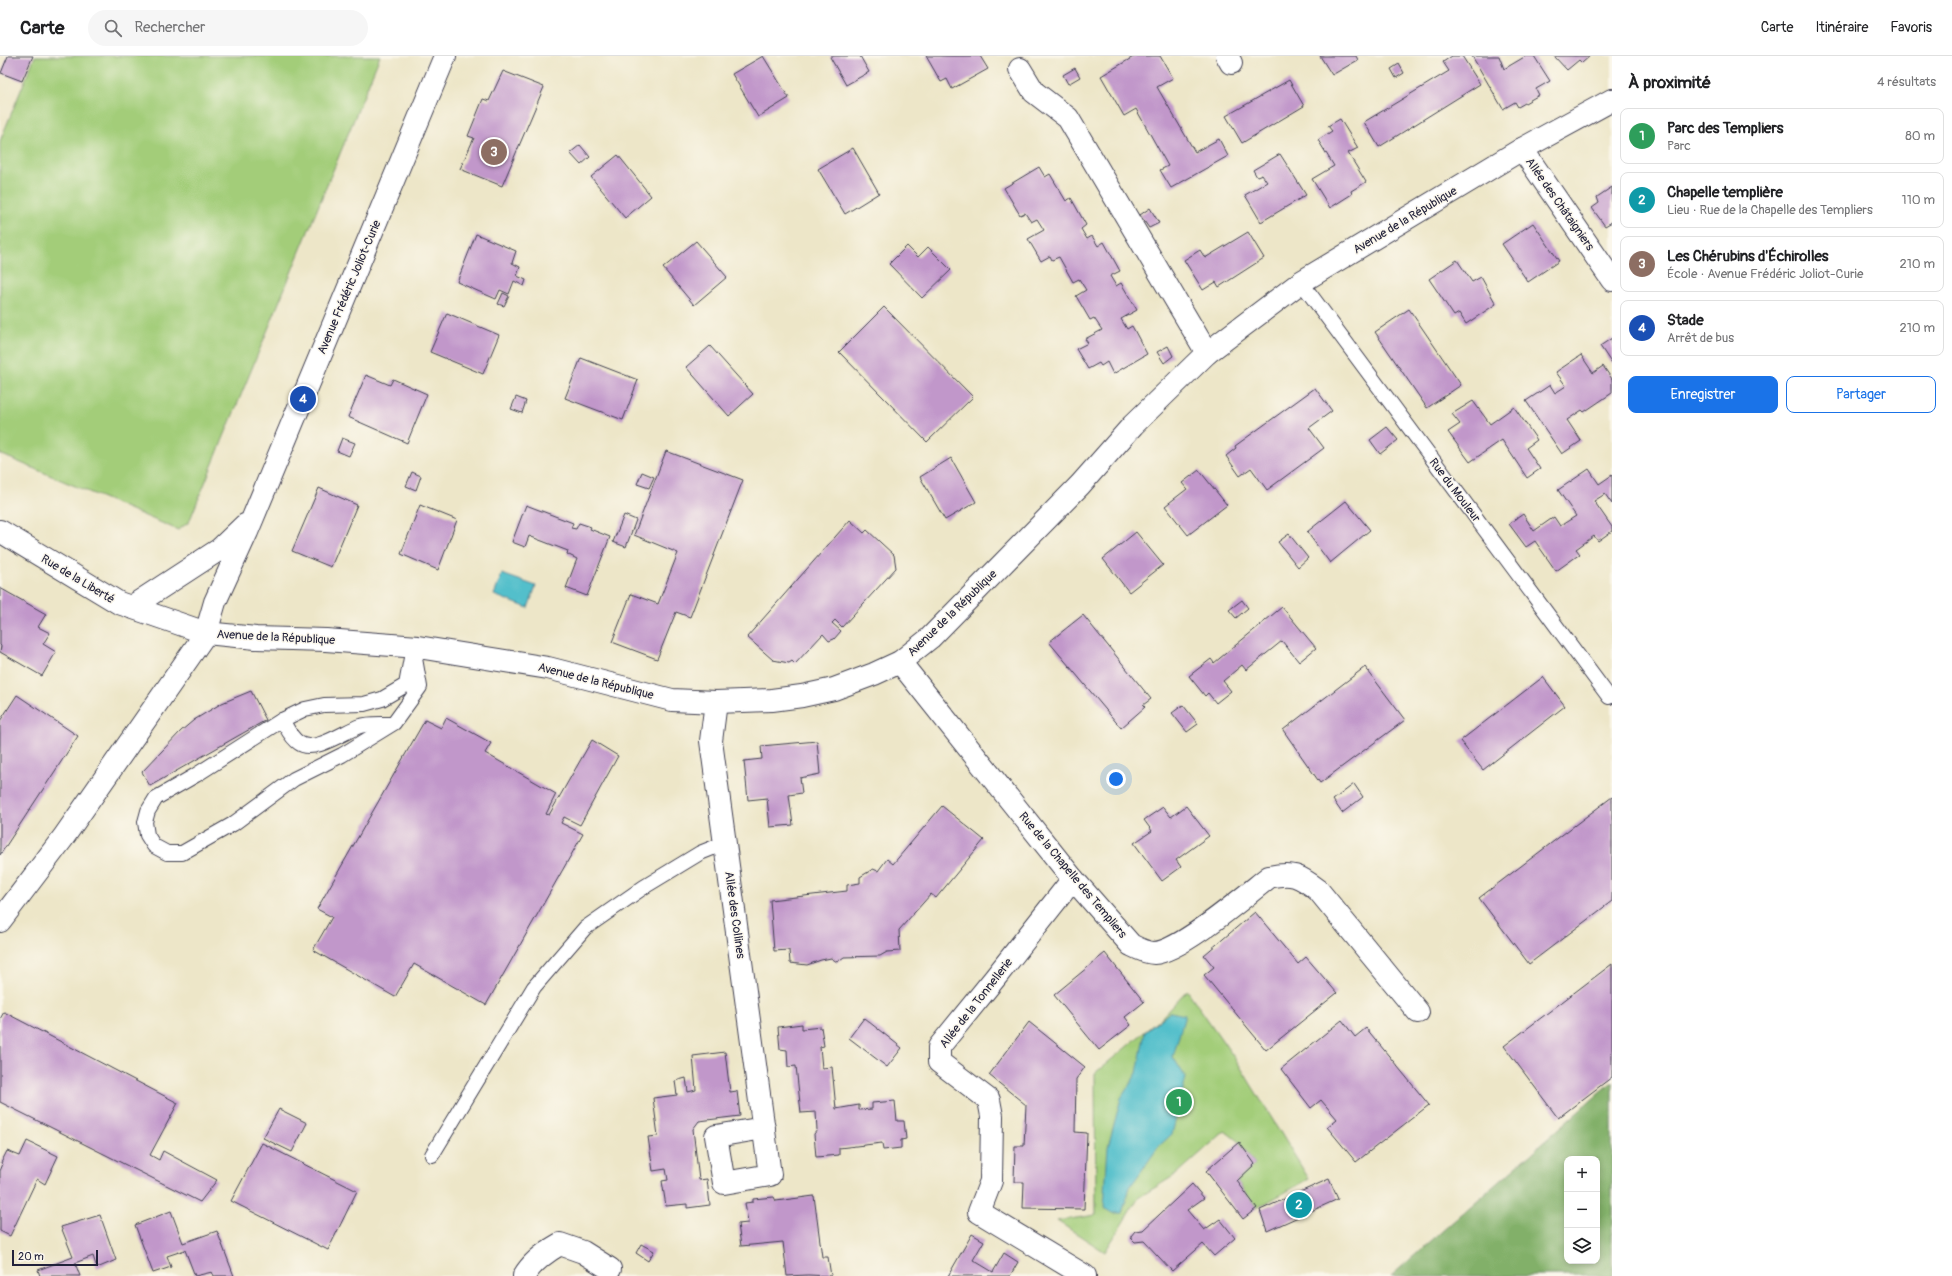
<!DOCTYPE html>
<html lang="fr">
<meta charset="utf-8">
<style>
:root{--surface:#fff;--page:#f6f6f6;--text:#202124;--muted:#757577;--line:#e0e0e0;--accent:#1a73e8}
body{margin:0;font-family:Pangolin,sans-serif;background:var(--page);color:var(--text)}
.controls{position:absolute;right:12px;bottom:12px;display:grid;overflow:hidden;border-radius:8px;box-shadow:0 2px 6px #0003}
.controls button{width:36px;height:36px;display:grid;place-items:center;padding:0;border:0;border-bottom:1px solid var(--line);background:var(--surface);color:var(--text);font:20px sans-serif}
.scale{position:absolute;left:12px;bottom:10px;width:86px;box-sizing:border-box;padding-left:4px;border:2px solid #22223b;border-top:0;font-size:11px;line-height:14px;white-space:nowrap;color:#22223b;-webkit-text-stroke:3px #fbf7ec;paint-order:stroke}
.you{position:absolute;left:1116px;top:723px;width:14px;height:14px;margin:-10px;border:3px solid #fff;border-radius:50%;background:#1a73e8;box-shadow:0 0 0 6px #1a73e833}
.badge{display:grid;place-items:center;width:26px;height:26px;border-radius:50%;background:var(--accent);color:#fff;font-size:13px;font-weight:700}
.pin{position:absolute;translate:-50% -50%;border:2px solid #fff;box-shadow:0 1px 4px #0006}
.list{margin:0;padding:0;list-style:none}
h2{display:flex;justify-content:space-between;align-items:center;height:52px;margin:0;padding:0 16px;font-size:17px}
h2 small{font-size:13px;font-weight:400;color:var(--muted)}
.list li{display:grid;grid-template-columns:26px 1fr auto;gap:12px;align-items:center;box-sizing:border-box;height:56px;margin:0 8px 8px;padding:0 8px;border:1px solid var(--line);border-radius:8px}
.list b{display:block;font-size:15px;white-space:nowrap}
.list p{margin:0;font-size:13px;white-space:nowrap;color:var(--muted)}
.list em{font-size:13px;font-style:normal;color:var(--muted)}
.actions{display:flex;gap:8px;padding:12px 16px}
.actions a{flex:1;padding:9px 0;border:1px solid var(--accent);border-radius:8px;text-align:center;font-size:14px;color:var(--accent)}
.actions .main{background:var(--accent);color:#fff}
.icon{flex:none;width:22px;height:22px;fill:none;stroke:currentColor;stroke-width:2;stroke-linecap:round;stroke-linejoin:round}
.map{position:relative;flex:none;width:1612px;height:1220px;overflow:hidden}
header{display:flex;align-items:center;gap:24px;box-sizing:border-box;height:56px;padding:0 20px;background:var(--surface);border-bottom:1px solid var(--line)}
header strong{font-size:19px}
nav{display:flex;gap:22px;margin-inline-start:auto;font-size:14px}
.search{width:280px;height:36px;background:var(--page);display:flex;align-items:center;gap:10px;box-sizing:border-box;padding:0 14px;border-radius:22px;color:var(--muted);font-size:15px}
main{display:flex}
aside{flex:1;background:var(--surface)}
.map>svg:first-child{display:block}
</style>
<header>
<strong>Carte</strong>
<div class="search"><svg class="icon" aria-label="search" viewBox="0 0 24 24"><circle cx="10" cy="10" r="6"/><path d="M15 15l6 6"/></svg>Rechercher</div>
<nav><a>Carte</a><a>Itinéraire</a><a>Favoris</a></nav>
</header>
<main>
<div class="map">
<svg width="1612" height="1220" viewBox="0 0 1612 1220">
<rect width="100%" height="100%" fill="#fbf7ec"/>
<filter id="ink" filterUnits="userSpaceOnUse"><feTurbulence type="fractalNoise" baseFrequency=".025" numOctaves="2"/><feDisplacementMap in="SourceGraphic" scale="8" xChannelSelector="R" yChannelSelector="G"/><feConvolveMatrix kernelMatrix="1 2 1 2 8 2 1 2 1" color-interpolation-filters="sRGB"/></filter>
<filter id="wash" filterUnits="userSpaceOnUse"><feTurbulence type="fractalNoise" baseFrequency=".012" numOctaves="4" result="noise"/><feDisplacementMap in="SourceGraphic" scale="16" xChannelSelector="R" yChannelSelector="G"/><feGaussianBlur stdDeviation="0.9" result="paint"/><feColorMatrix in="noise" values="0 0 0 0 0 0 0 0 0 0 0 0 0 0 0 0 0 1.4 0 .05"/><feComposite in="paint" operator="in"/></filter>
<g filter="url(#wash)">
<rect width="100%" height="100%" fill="#ede6c8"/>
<!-- green -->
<g fill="#a3cd79" stroke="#62785a">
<polygon points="35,0 380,0 189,466 178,474 0,398 0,85"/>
<polygon points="1187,934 1238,1007 1309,1123 1257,1152 1237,1125 1255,1108 1239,1086 1225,1075 1177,1118 1138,1142 1105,1196 1057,1165 1096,1159 1095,1017 1160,963"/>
</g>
<!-- forest -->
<path fill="#82b069" stroke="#526952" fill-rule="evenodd" d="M1612 1026V1220H1391ZM1567 1103H1597V1205H1567Z"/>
<!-- water -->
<g fill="#52bfcb" stroke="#3a7083">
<polygon points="502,518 536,530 528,552 494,539"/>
<polygon points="1170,956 1185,959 1173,1001 1186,1022 1172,1078 1159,1090 1130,1131 1122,1157 1112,1157 1104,1152 1108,1091 1121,1042 1137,1017 1145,976"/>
</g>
<g id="blocks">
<!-- building -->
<g fill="#c197ca">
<polygon points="8,0 33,0 22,25 1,17"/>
<polygon points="763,0 789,42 758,61 732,18"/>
<polygon points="831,0 860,0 869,16 846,29 830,1"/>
<polygon points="926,0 980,0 988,13 952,33 947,23 941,26"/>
<polygon points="1135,0 1160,0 1173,22 1157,31 1195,96 1219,83 1228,100 1171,132 1160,114 1168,110 1136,53 1124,60 1101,20"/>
<polygon points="1320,0 1356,0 1358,4 1332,19"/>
<polygon points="1452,0 1462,0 1480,28 1379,91 1364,66 1449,15 1443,6"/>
<polygon points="1472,0 1499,0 1504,13 1526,0 1534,0 1550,25 1536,33 1539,39 1518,51 1515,46 1503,53"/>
<polygon points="1554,0 1590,0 1582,7 1579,4 1567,14"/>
<polygon points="1399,8 1404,17 1396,22 1391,13"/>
<polygon points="1075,12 1080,21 1068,28 1063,19"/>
<polygon points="503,15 544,31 502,130 460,113 474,82 468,80 483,43 489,45"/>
<polygon points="1289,24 1304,50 1242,87 1226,60"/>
<polygon points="1340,63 1358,92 1348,97 1366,126 1351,135 1352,138 1330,152 1312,123 1334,110 1318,84 1332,75 1328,70"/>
<polygon points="580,89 590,101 581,109 570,97"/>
<polygon points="853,92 879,137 845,158 818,113"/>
<polygon points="1280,98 1306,139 1261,166 1245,139 1267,126 1262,119 1257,121 1253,114"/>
<polygon points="618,99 651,140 625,162 591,121"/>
<polygon points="1039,111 1045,121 1050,118 1066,145 1071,142 1086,169 1081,173 1087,183 1092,180 1098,190 1104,186 1120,215 1110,220 1116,230 1121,227 1137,254 1121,263 1127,273 1132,270 1147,298 1113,318 1107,306 1101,310 1099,307 1088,313 1076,293 1088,287 1085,283 1102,274 1094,262 1090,264 1076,240 1086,234 1079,223 1073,226 1059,201 1052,204 1050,200 1041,205 1028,183 1044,174 1037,163 1031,166 1025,157 1020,159 1004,132"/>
<polygon points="1612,131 1612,166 1605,170 1592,152 1599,147 1597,141"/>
<polygon points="1150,152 1159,167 1149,172 1140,159"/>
<polygon points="1533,167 1559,205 1528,226 1502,188"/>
<polygon points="1248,176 1264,202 1219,231 1216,226 1203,234 1184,204 1200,194 1205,202"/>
<polygon points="476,178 516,195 512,207 520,211 517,220 526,224 524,230 514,225 509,238 500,234 496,243 457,226"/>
<polygon points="696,185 727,221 694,249 663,212"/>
<polygon points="907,190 918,201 928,191 951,214 922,242 889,208"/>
<polygon points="1457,204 1472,226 1481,221 1496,248 1466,268 1459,257 1454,260 1429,223"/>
<polygon points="503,237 509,240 504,250 498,248"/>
<polygon points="884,251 973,341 927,386 839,296"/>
<polygon points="1409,253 1461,329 1427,352 1375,276"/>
<polygon points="447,257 499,279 483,318 430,296"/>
<polygon points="1612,282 1612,308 1600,290"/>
<polygon points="710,290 753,338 729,360 686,311"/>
<polygon points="1168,290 1173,300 1164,307 1157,296"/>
<polygon points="1581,299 1593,317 1603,310 1612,323 1612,337 1584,356 1582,354 1567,364 1581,385 1562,398 1526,345 1550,329 1555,337 1566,330 1556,316"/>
<polygon points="581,302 638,324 623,364 565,342"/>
<polygon points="366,319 390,329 393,323 427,338 407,387 348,361"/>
<polygon points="1315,332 1332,355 1309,372 1324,392 1267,434 1251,412 1240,420 1226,400 1236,392 1235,390"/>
<polygon points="516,341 526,345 522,357 511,353"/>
<polygon points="1473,345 1490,368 1514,351 1537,384 1526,392 1540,413 1527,422 1502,384 1470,406 1448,376 1460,368 1452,358"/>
<polygon points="1387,371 1398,384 1380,398 1370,384"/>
<polygon points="342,382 355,387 349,400 337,395"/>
<polygon points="666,395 743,424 690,561 676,556 657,603 612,586 631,538 658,548 678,497 634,479"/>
<polygon points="951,402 976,446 945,464 920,421"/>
<polygon points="1589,413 1599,428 1612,419 1612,448 1605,438 1594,445 1612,471 1612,475 1598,485 1594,480 1576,493 1580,498 1556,515 1535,485 1526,491 1509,468 1523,458 1534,475 1554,461 1560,470 1576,460 1558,434"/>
<polygon points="1199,414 1227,449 1188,479 1165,450 1187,433 1182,427"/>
<polygon points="412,416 421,420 416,434 406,430"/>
<polygon points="642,416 654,421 649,432 637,428"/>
<polygon points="319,432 357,449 331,511 292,495"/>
<polygon points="1346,445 1370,474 1330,507 1307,476"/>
<polygon points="420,449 457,464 438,514 401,498"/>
<polygon points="526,449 573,467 571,472 576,473 579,467 591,471 590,473 610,481 587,540 566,532 577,503 567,498 568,495 529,480 525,491 512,486"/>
<polygon points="624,459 636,464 626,491 613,486"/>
<polygon points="850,464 864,477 867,474 894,499 896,512 842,571 835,564 832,567 841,575 834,583 829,585 823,578 795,608 792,605 789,607 773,604 747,581"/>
<polygon points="1136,476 1163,509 1129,536 1103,503"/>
<polygon points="1289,478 1308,502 1298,511 1278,486"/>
<polygon points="0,532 46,558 38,571 50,577 43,588 56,596 42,620 0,596 1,590 0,589"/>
<polygon points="1242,544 1248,552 1236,562 1229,554"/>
<polygon points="1282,551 1316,592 1299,606 1282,585 1246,614 1242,609 1223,625 1231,635 1216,647 1208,637 1205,640 1189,620 1211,603 1214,607"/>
<polygon points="1083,559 1151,643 1143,649 1145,651 1121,672 1049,586"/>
<polygon points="1365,611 1405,664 1320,727 1283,674"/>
<polygon points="1543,621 1565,650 1483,714 1460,685"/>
<polygon points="251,635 266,664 150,730 142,716 181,675 194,664 222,647"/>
<polygon points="17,639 78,680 0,799 0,665"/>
<polygon points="1183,649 1198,668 1187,676 1172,657"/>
<polygon points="446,662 491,687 485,697 556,738 546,758 549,759 592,684 618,700 580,769 564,761 561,767 583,778 486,949 414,908 395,941 313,894 332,861 317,853 425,664 441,672"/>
<polygon points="817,685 820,718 800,722 802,737 789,739 793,769 770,771 767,742 748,744 744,705 762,703 761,690"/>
<polygon points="1354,728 1363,741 1342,757 1333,744"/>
<polygon points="1612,741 1612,845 1529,908 1479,842"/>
<polygon points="942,750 984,784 936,842 931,838 899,874 900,895 887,896 880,900 844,901 837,906 831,902 821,904 807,909 790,907 789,894 774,895 770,844 847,835 847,829 860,827 860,821 873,813 878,815 887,803 893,808"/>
<polygon points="1186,750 1209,780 1176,804 1181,811 1162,825 1134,787 1152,775 1144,764 1163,751 1171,761"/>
<polygon points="1255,856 1298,908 1306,901 1337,937 1266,994 1204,919 1214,911 1204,899"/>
<polygon points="1105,897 1144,946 1125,961 1131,969 1099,994 1054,939"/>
<polygon points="1612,908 1612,1021 1558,1062 1504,990"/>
<polygon points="4,956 178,1047 150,1099 159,1104 163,1095 217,1124 200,1146 0,1046 0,963"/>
<polygon points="864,962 902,992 887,1011 849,982"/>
<polygon points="1342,964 1355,981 1366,972 1429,1049 1356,1106 1327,1071 1337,1063 1321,1044 1311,1052 1281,1013"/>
<polygon points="1029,966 1085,1011 1076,1023 1075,1076 1087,1077 1084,1153 1023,1152 1024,1126 1014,1126 1015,1090 1024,1090 1026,1049 989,1019"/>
<polygon points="802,968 802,973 821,971 824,990 820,991 822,1012 832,1011 836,1053 859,1049 859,1054 872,1053 872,1047 895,1045 897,1065 904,1065 906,1083 901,1084 901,1092 883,1094 882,1087 839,1092 839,1099 816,1101 814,1078 817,1074 816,1056 801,1057 796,1010 788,1011 787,994 780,993 778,971"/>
<polygon points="725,996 730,1036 737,1035 740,1060 699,1065 693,1073 699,1124 707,1123 710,1149 687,1152 687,1148 666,1150 662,1125 668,1124 666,1113 653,1115 648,1081 658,1080 653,1042 677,1039 675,1025 686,1022 688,1036 696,1034 693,1000"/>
<polygon points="279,1053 307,1067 292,1096 263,1082"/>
<polygon points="27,1085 58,1100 45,1128 37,1123 10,1180 0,1175 0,1115 3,1108 1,1107 7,1095 20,1100"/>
<polygon points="1239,1086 1255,1108 1237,1125 1257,1152 1243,1163 1206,1115"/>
<polygon points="262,1087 357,1135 328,1194 231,1145"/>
<polygon points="1329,1123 1338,1143 1267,1175 1260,1154"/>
<polygon points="1192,1128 1204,1142 1187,1154 1204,1174 1220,1163 1235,1182 1214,1200 1203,1188 1172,1215 1144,1185 1135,1186 1131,1182 1131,1180 1135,1175 1143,1174"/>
<polygon points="814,1140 822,1201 828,1201 831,1220 808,1219 787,1220 783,1186 741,1190 738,1168 748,1167 745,1147 753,1146 753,1143 774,1141 776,1145"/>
<polygon points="171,1155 183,1187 217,1175 234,1220 214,1220 212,1216 195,1220 185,1194 167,1200 171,1211 153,1217 135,1169"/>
<polygon points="100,1159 116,1204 97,1212 93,1200 75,1207 80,1220 40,1220 38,1214 73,1201 61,1171"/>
<polygon points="972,1178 984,1185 973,1204 993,1216 1004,1197 1018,1206 1010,1220 948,1220"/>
<polygon points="641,1188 654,1195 648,1205 636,1197"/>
</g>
</g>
</g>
<g filter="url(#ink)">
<use href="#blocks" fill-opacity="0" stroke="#403f50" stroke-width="1"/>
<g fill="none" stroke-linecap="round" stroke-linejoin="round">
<defs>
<g id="lane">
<polyline points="1301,226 1609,641"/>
<polygon points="413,591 420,631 394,667 342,699 294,723 233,768 182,797 167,797 154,790 147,779 145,766 148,755 156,742 196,719 282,664 305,653 324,649 364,648 382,643 406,629"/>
<path d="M282 664C287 672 291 682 299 687 314 698 345 675 360 670 369 667 382 668 391 668"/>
<polyline points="432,1099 534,931 585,872 644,831 700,797 725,787"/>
</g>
<g id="street">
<polyline points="1227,0 1231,7"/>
<polyline points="1020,13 1034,36 1068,62 1207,297"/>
<polyline points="1522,93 1612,224"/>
<polyline points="131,551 220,493 245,469"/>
<polyline points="206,577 215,546 247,476 445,0"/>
<path d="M900 606 1073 823 1131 889C1137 892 1146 897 1154 897 1180 896 1246 839 1269 821 1292 816 1299 819 1318 834L1418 956"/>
<polyline points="716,646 711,685 770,1119 724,1127 716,1080 764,1072"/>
<polyline points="1073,823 995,922 939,991 939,1006 989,1044 992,1060 991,1125 979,1156 1085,1220"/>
<path d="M524 1220C532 1206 546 1196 560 1188L583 1196 610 1213"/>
</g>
<g id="secondary">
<polyline points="0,475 119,547 206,577 256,582 326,584 418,591 548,612 672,644 716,646 772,644 802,640 834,633 874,618 900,606 930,582 1080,429 1133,369 1207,297 1219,288 1301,226 1522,93 1612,44"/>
<polyline points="0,865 63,782 206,577"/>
</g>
</defs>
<!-- lane casing -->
<use href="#lane" stroke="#403f50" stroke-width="16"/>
<!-- street casing -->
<use href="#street" stroke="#403f50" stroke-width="24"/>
<!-- secondary casing -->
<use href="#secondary" stroke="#403f50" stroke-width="24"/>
<!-- lane -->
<use href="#lane" stroke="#fff" stroke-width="14"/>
<!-- street -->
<use href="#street" stroke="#fff" stroke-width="22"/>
<!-- secondary -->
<use href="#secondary" stroke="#fff" stroke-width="22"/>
</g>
</g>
<g text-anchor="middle" stroke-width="3" stroke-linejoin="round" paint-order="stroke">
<!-- street labels -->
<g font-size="12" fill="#22223b" stroke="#fbf7ec">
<text transform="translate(1560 148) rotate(55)" y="4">Allée des Châtaigniers</text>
<text transform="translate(1405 164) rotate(-31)" y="4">Avenue de la République</text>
<text transform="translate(349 231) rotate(-67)" y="4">Avenue Frédéric Joliot-Curie</text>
<text transform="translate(1455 434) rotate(53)" y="4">Rue du Mouleur</text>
<text transform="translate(78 523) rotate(31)" y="4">Rue de la Liberté</text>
<text transform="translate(952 557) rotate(-44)" y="4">Avenue de la République</text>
<text transform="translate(276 581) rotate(3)" y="4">Avenue de la République</text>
<text transform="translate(596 625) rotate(14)" y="4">Avenue de la République</text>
<text transform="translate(1073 819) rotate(50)" y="4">Rue de la Chapelle des Templiers</text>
<text transform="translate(735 859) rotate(82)" y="4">Allée des Collines</text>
<text transform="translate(976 947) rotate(-52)" y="4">Allée de la Tonnellerie</text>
</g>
</g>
</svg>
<div class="controls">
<button>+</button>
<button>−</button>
<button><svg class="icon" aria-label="layers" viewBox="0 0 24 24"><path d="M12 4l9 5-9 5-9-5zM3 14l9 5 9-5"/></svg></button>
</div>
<div class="scale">20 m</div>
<div class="you"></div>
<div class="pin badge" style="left:1179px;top:1046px;background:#2e9e5b">1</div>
<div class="pin badge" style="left:1299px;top:1149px;background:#0f9aa8">2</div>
<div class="pin badge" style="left:494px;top:96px;background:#8d6e63">3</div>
<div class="pin badge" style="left:303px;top:343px;background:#1a4fb4">4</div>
</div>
<aside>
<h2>À proximité<small>4 résultats</small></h2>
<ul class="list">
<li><span class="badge" style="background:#2e9e5b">1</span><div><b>Parc des Templiers</b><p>Parc</p></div><em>80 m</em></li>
<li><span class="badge" style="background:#0f9aa8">2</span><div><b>Chapelle templière</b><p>Lieu · Rue de la Chapelle des Templiers</p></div><em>110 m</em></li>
<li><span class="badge" style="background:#8d6e63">3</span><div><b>Les Chérubins d'Échirolles</b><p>École · Avenue Frédéric Joliot-Curie</p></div><em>210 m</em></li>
<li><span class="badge" style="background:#1a4fb4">4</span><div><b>Stade</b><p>Arrêt de bus</p></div><em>210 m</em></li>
</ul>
<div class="actions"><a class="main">Enregistrer</a><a>Partager</a></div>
</aside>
</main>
